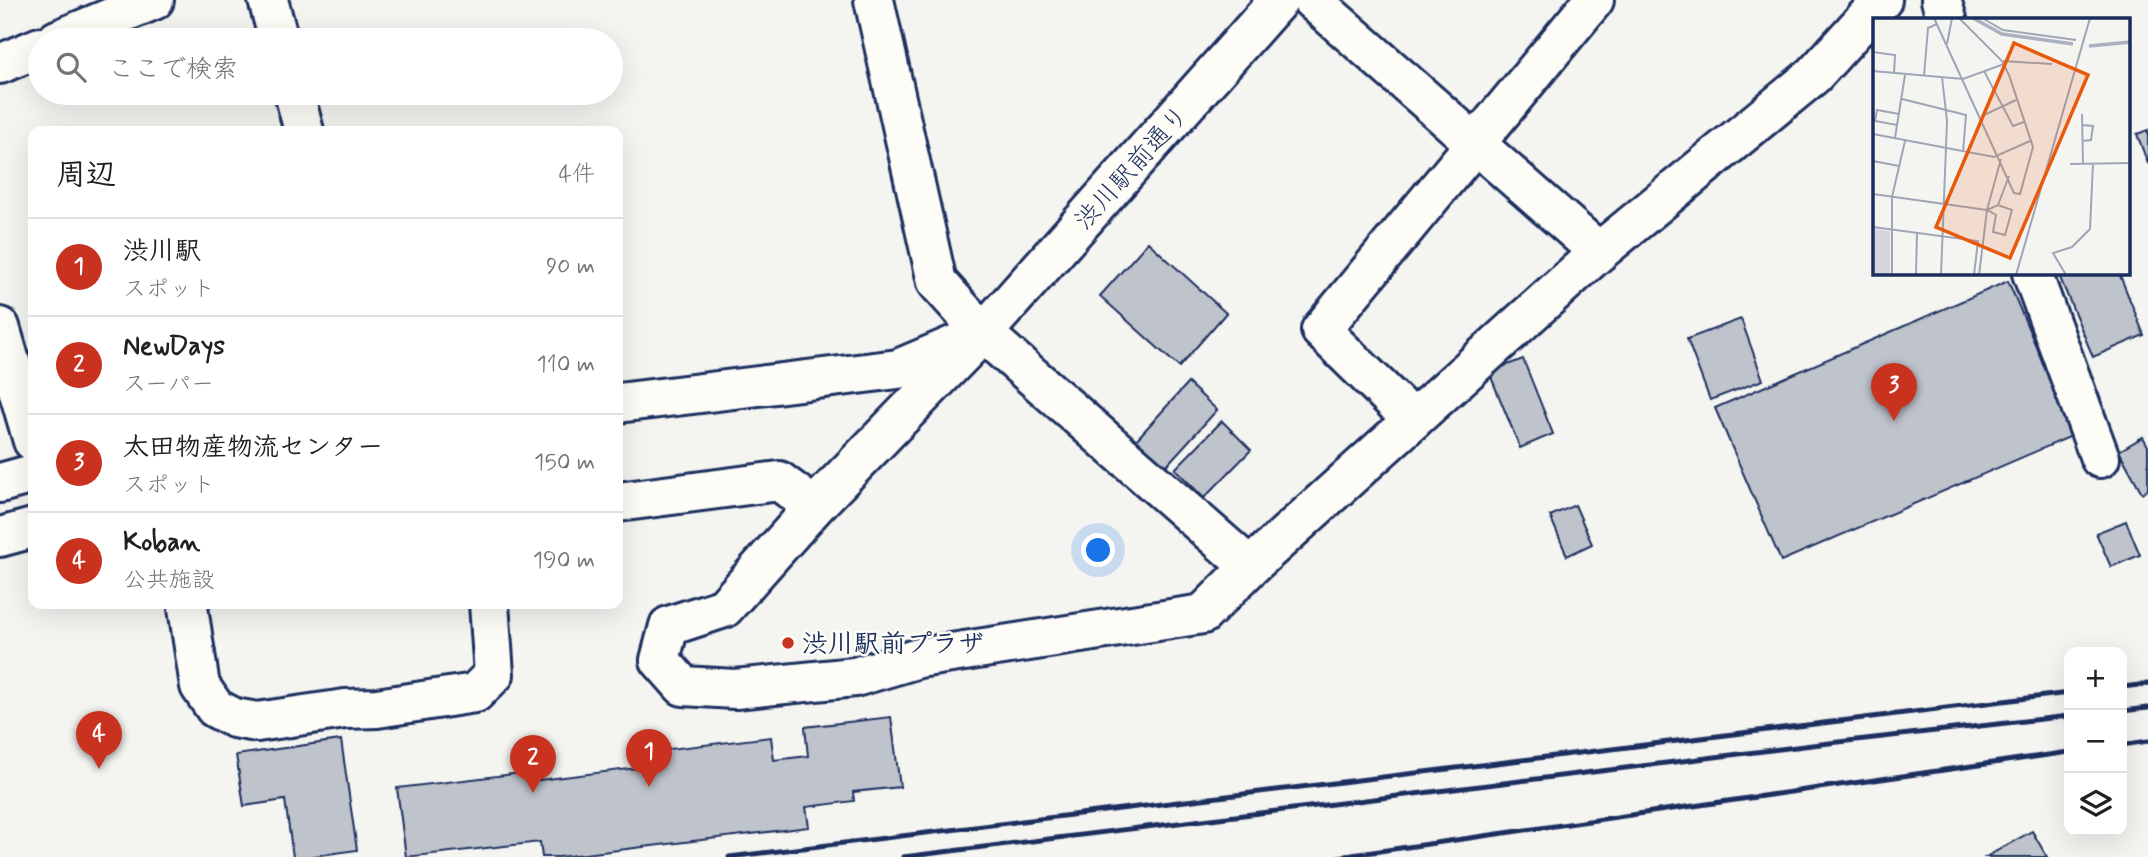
<!DOCTYPE html>
<html lang="ja">
<meta charset="utf-8">
<style>
:root{--surface:#fff;--page:#f6f6f6;--text:#202124;--muted:#757577;--line:#e0e0e0;--accent:#c8321e}
body{margin:0;font-family:Mynerve,"Klee One",sans-serif;background:var(--page);color:var(--text)}
.controls{position:absolute;right:21px;bottom:21px;display:grid;overflow:hidden;border-radius:14px;box-shadow:0 7px 28px #0002}
.controls button{width:63px;height:63px;display:grid;place-items:center;padding:0;border:0;border-bottom:2px solid var(--line);background:var(--surface);color:var(--text);font:35px sans-serif}
.you{position:absolute;left:1099px;top:551px;width:24px;height:24px;margin:-18px;border:5px solid #fff;border-radius:50%;background:#1a73e8;box-shadow:0 0 0 10px #1a73e833}
.badge{display:grid;place-items:center;width:46px;height:46px;border-radius:50%;background:var(--accent);color:#fff;font-size:23px;font-weight:700}
.pin{position:absolute;translate:-50% -58px;filter:drop-shadow(0 2px 4px #0008)}
.pin::after{content:'';position:absolute;top:37px;width:24px;height:21px;background:inherit;clip-path:polygon(0 0,100% 0,50% 100%)}
.list{margin:0;padding:0;list-style:none}
h2{display:flex;justify-content:space-between;align-items:center;height:91px;margin:0;padding:0 28px;font-size:30px}
h2 small{font-size:23px;font-weight:400;color:var(--muted)}
.list li{display:grid;grid-template-columns:46px 1fr auto;gap:21px;align-items:center;box-sizing:border-box;height:98px;padding:0 28px;border-top:2px solid var(--line)}
.list b{display:block;font-size:26px;white-space:nowrap}
.list p{margin:0;font-size:23px;white-space:nowrap;color:var(--muted)}
.list em{font-size:23px;font-style:normal;color:var(--muted)}
.icon{flex:none;width:38px;height:38px;fill:none;stroke:currentColor;stroke-width:2;stroke-linecap:round;stroke-linejoin:round}
.map{position:relative;flex:none;width:2148px;height:857px;overflow:hidden}
.search{position:absolute;background:var(--surface);box-shadow:0 7px 28px #0002;left:28px;top:28px;width:595px;height:77px;display:flex;align-items:center;gap:18px;box-sizing:border-box;padding:0 24px;border-radius:38px;color:var(--muted);font-size:26px}
.panel{position:absolute;background:var(--surface);box-shadow:0 7px 28px #0002;left:28px;top:126px;width:595px;height:483px;border-radius:14px}
.map>svg:first-child{display:block}
</style>
<div class="map">
<svg width="2148" height="857" viewBox="0 0 2148 857">
<rect width="100%" height="100%" fill="#f4f4f1"/>
<filter id="ink" filterUnits="userSpaceOnUse"><feTurbulence type="fractalNoise" baseFrequency=".0143" numOctaves="2"/><feDisplacementMap in="SourceGraphic" scale="14" xChannelSelector="R" yChannelSelector="G"/><feConvolveMatrix kernelMatrix="1 2 1 2 8 2 1 2 1" color-interpolation-filters="sRGB"/></filter>
<g filter="url(#ink)">
<!-- building -->
<g fill="#bfc3cc" stroke="#1b2f5e" stroke-width="2">
<polygon points="2148,130 2148,164 2137,134"/>
<polygon points="1148,242 1226,313 1179,367 1100,296"/>
<polygon points="2058,273 2119,273 2144,335 2093,357"/>
<polygon points="2008,281 2074,435 1781,561 1715,408"/>
<polygon points="1741,319 1763,380 1710,400 1687,339"/>
<polygon points="1523,359 1553,434 1520,448 1489,372"/>
<polygon points="1188,383 1217,410 1165,467 1136,440"/>
<polygon points="1222,421 1251,450 1204,498 1175,469"/>
<polygon points="2143,437 2148,446 2148,490 2142,493 2119,451"/>
<polygon points="1575,505 1592,544 1567,556 1550,516"/>
<polygon points="2126,521 2140,555 2111,567 2096,533"/>
<polygon points="891,717 900,787 853,792 854,801 806,807 809,827 560,857 542,857 540,842 406,857 397,788 530,772 531,781 646,767 644,752 771,737 774,760 808,756 805,727"/>
<polygon points="341,740 357,850 307,857 293,857 285,800 244,806 236,755"/>
<polygon points="2032,831 2047,857 1986,857"/>
</g>
<g fill="none" stroke-linecap="round" stroke-linejoin="round">
<defs>
<g id="minor">
<polyline points="874,0 937,282 983,333 1250,567"/>
<polyline points="1312,0 1599,252"/>
<polyline points="1941,0 1947,19"/>
<polyline points="2032,273 2100,458"/>
<polyline points="0,327 33,441"/>
<polyline points="983,333 814,507 724,608 669,626 660,660 683,686 735,689 855,677 919,658 1203,614 1250,567 1599,252 1814,75 1882,0"/>
<polyline points="1413,420 1321,330 1594,0"/>
<polyline points="0,483 33,474"/>
<polyline points="618,502 779,481 814,507"/>
<polyline points="189,604 188,608 200,686 215,708 234,718 257,722 345,709 377,708 475,693 494,674 489,604"/>
</g>
<g id="tertiary">
<polyline points="268,0 279,40"/>
<polyline points="57,40 154,0"/>
<polyline points="0,64 40,47"/>
<polyline points="294,93 304,131"/>
<polyline points="618,403 898,369 983,333 1279,0"/>
<polyline points="0,537 33,528"/>
</g>
</defs>
<!-- minor casing -->
<use href="#minor" stroke="#1b2f5e" stroke-width="44"/>
<!-- tertiary casing -->
<use href="#tertiary" stroke="#1b2f5e" stroke-width="44"/>
<!-- minor -->
<use href="#minor" stroke="#fdfcf7" stroke-width="38"/>
<!-- tertiary -->
<use href="#tertiary" stroke="#fdfcf7" stroke-width="38"/>
<!-- rail -->
<g stroke="#1b2f5e" stroke-width="5">
<polyline points="2122,687 2148,684"/>
<polyline points="2122,711 2148,708"/>
<polyline points="2122,745 2148,741"/>
<polyline points="729,857 2069,693"/>
<polyline points="903,857 1812,745 2069,716"/>
<polyline points="1338,857 2069,752"/>
</g>
</g>
</g>
<!-- markers -->
<circle fill="#c8321e" stroke="#fdfcf7" stroke-width="2.5" cx="788" cy="643" r="7"/>
<g text-anchor="middle" stroke-width="5" stroke-linejoin="round" paint-order="stroke">
<!-- street labels -->
<g font-size="26" fill="#1b2f5e" stroke="#fdfcf7">
<text transform="translate(1131 167) rotate(-48)" y="9">渋川駅前通り</text>
</g>
<!-- poi labels -->
<g font-size="26" font-weight="bold" fill="#1b2f5e" stroke="#fdfcf7" text-anchor="start">
<text x="802" y="652">渋川駅前プラザ</text>
</g>
</g>
<!-- overview -->
<g transform="translate(1873 18)">
<rect width="257" height="257" fill="#f4f4f1"/>
<path d="M0 211 17 213V257H0Z" fill="#d4d6db"/>
<path fill="none" stroke="#aab0bf" stroke-width="3.5" d="M100 0 129 16 200 26M216 28 258 24"/>
<path fill="none" stroke="#9da5b6" stroke-width="2" d="M61 0 141 175 147 176 160 129 136 57 129 43 86 0M109 0 130 12 203 22M74 26 79 0M0 34 22 37 21 56M130 43 179 46M0 53 90 61 131 46M111 53 140 108 151 104M51 58 55 10 64 6M29 81 93 97 90 134M209 96 210 145M109 98 143 82M24 107 2 103 4 92 26 96M0 116 121 139 157 123M22 120 32 57M209 123 218 122 220 108 209 107M0 143 26 148M197 146 258 145M0 176 114 192 123 197 120 214 132 217 139 192 125 187 114 192M125 187 136 158M0 209 105 223 101 257M19 257V179L32 123M43 257 44 215M68 257 74 103 69 59M106 257 114 192 128 141M143 257 217 0M193 257 180 235 199 229 217 211 220 145"/>
<path fill="#e8590c" fill-opacity="0.15" stroke="#e8590c" stroke-width="3.5" d="M141 25 215 57 137 240 63 209Z"/>
<rect width="257" height="257" fill="none" stroke="#1b2f5e" stroke-width="3.5"/>
</g>
</svg>
<div class="controls">
<button>+</button>
<button>−</button>
<button><svg class="icon" aria-label="layers" viewBox="0 0 24 24"><path d="M12 4l9 5-9 5-9-5zM3 14l9 5 9-5"/></svg></button>
</div>
<div class="you"></div>
<div class="pin badge" style="left:649px;top:787px">1</div>
<div class="pin badge" style="left:533px;top:793px">2</div>
<div class="pin badge" style="left:1894px;top:421px">3</div>
<div class="pin badge" style="left:99px;top:769px">4</div>
<div class="search"><svg class="icon" aria-label="search" viewBox="0 0 24 24"><circle cx="10" cy="10" r="6"/><path d="M15 15l6 6"/></svg>ここで検索</div>
<section class="panel">
<h2>周辺<small>4件</small></h2>
<ul class="list">
<li><span class="badge">1</span><div><b>渋川駅</b><p>スポット</p></div><em>90 m</em></li>
<li><span class="badge">2</span><div><b>NewDays</b><p>スーパー</p></div><em>110 m</em></li>
<li><span class="badge">3</span><div><b>太田物産物流センター</b><p>スポット</p></div><em>150 m</em></li>
<li><span class="badge">4</span><div><b>Koban</b><p>公共施設</p></div><em>190 m</em></li>
</ul>
</section>
</div>
